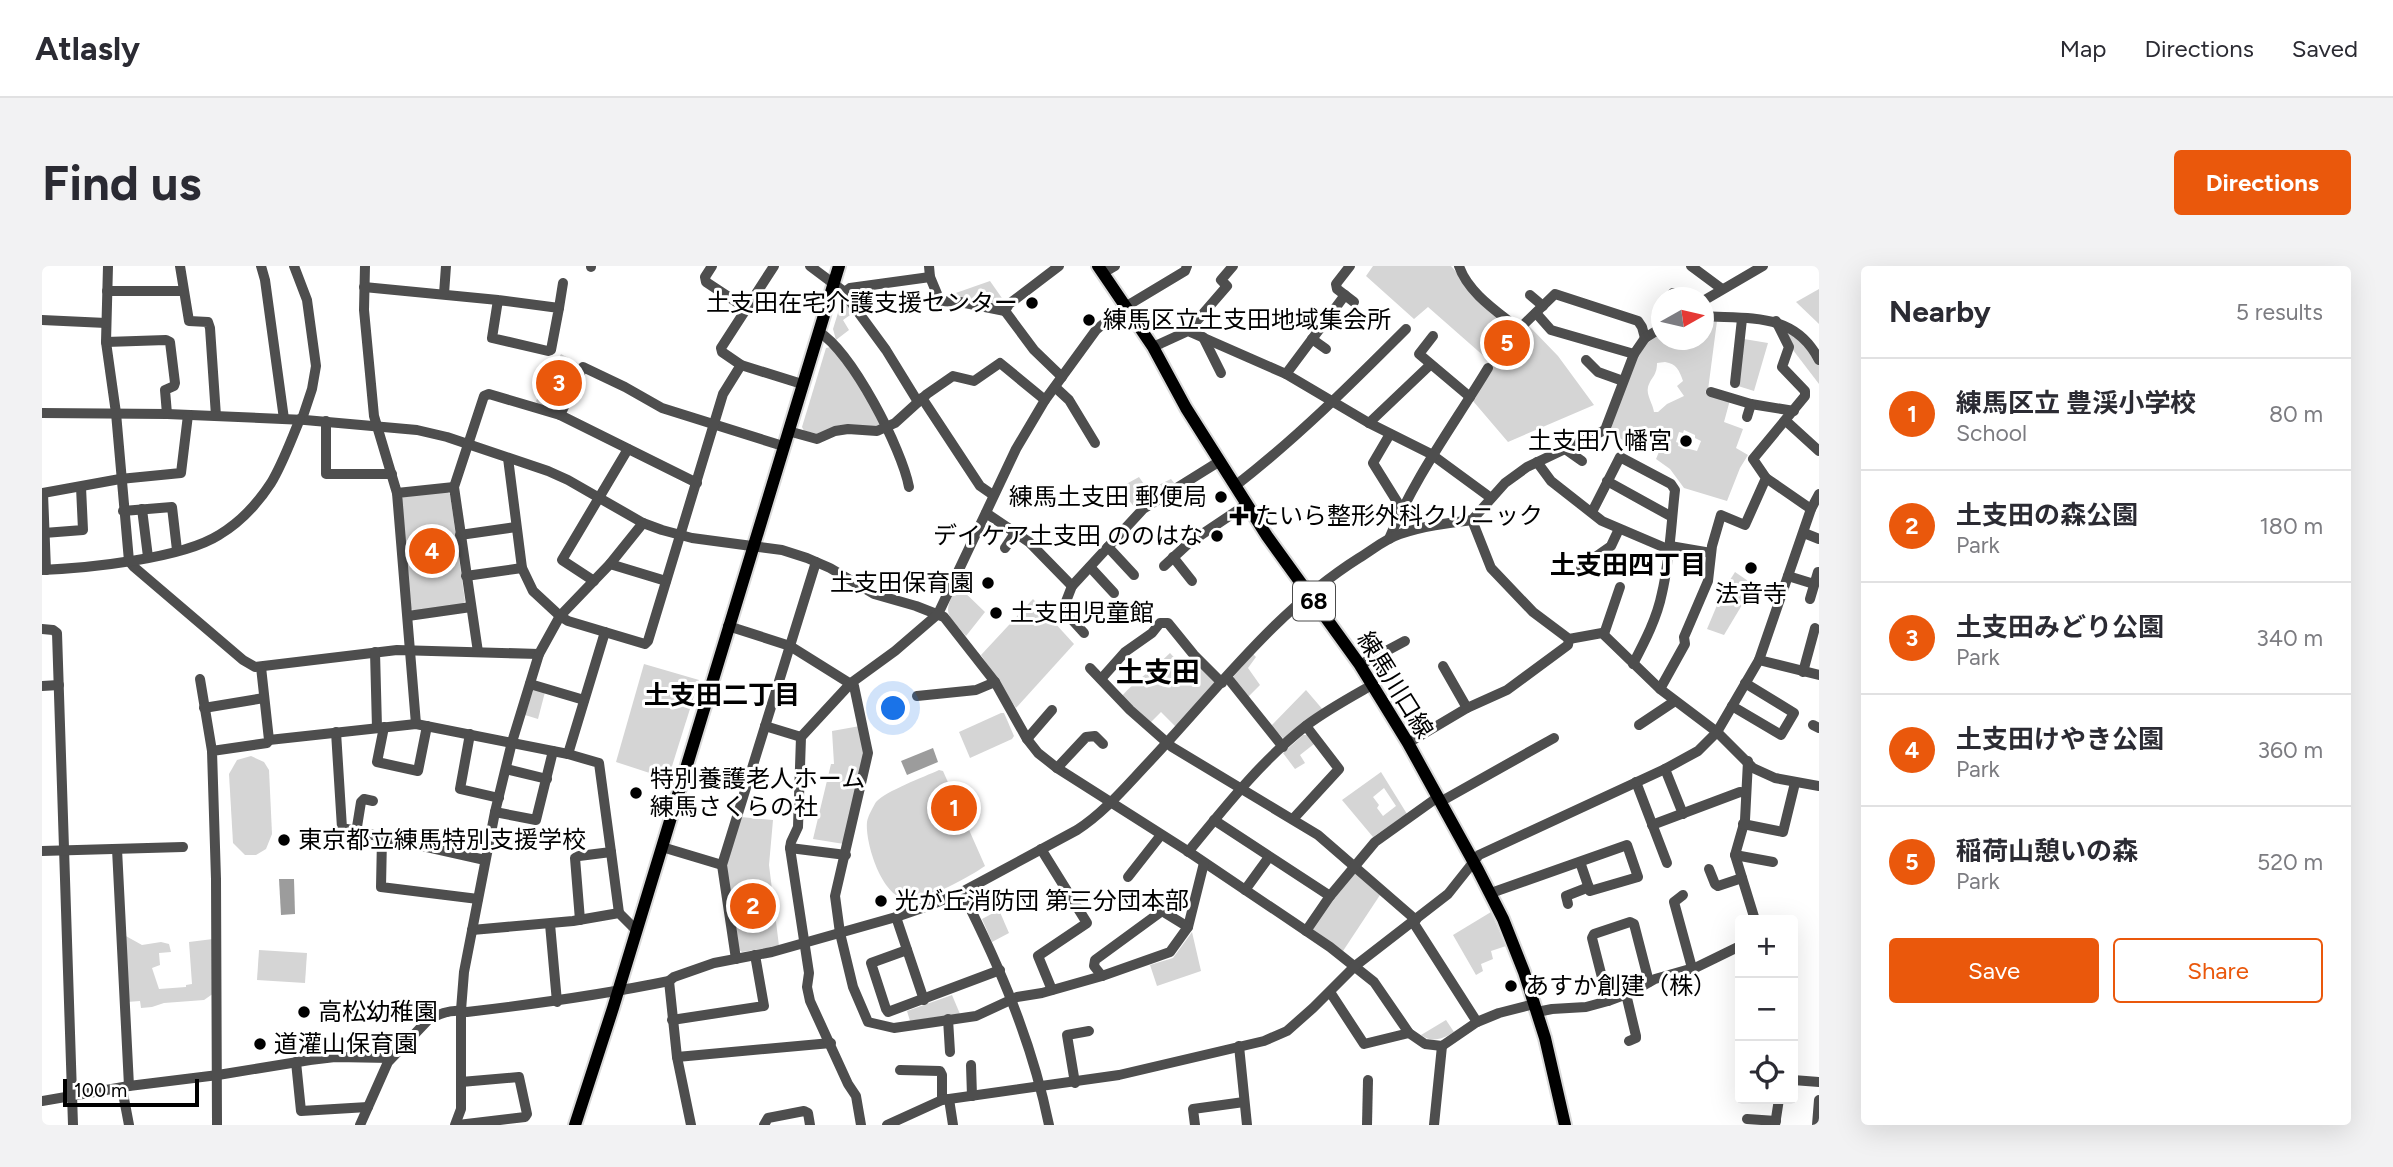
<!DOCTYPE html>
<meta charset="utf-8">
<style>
:root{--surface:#fff;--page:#f2f2f3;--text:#2b2b33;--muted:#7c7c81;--line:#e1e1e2;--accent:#ea580c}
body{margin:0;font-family:Figtree,"Noto Sans JP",sans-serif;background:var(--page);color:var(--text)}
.controls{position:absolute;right:21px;bottom:21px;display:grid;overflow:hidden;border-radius:7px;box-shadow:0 7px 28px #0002}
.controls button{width:63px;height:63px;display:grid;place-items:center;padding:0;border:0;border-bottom:2px solid var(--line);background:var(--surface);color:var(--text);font:35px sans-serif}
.compass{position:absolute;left:1609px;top:21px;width:63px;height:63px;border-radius:50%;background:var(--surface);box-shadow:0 7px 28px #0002;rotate:82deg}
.scale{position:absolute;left:21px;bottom:18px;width:136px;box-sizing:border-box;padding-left:7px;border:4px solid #000;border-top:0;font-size:19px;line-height:24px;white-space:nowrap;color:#000;-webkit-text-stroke:5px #fff;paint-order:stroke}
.you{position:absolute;left:852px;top:443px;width:24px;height:24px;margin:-18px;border:5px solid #fff;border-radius:50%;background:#1a73e8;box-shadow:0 0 0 10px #1a73e833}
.badge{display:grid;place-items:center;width:46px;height:46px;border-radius:50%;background:var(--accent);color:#fff;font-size:23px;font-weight:700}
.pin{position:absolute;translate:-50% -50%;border:4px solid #fff;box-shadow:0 2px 7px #0006}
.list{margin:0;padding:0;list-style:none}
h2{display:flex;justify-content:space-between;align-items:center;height:91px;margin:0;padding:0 28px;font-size:30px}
h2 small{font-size:23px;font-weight:400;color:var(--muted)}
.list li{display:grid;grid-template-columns:46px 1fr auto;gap:21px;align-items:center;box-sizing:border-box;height:112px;padding:0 28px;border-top:2px solid var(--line)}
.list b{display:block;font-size:26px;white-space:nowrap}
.list p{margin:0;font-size:23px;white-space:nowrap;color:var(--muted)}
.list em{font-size:23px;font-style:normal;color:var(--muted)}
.actions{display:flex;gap:14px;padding:21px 28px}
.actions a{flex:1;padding:16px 0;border:2px solid var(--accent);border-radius:7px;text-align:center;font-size:24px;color:var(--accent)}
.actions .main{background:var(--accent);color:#fff}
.icon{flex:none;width:38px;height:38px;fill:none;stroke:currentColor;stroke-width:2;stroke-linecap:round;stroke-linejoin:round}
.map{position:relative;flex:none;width:1777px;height:859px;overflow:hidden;border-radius:7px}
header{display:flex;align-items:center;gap:42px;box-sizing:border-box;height:98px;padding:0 35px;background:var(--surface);border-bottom:2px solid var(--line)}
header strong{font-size:33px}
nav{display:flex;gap:38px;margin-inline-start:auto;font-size:24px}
.intro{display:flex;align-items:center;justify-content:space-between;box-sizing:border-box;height:168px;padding:0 42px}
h1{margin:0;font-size:49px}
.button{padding:18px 32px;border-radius:7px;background:var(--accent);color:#fff;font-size:24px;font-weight:700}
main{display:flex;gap:42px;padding:0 42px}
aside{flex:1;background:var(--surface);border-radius:7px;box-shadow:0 7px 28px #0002}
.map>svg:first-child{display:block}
</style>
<header>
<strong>Atlasly</strong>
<nav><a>Map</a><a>Directions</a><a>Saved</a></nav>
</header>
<div class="intro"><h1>Find us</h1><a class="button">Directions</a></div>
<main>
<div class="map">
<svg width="1777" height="859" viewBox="0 0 1777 859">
<rect width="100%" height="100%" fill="#fff"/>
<!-- green -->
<g fill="#d5d5d5" fill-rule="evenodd">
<polygon points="1331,0 1409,0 1439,35 1475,64 1487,60 1516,90 1552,139 1466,176 1431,135 1452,99 1386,41 1372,53 1324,10"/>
<polygon points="948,15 962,35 957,38 908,29"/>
<polygon points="1777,23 1777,58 1754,36"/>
<polygon points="799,37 804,37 811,47 801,54 807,64 794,74 791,63"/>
<path d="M1662 54 1675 55 1666 124 1663 126 1688 134 1682 156 1701 163 1694 182 1706 189 1698 202 1685 235 1642 222 1628 203 1614 193 1619 181 1608 175 1602 187 1571 168 1569 160 1592 96 1605 77 1619 68V74H1661ZM1623 96C1635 98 1637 104 1641 115L1635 120 1642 130 1625 138 1616 146H1612C1611 138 1604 129 1606 121 1609 111 1615 110 1615 97ZM1642 164 1653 169V172L1659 175 1655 185 1636 180 1637 177 1634 176 1637 166 1641 167Z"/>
<polygon points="1741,62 1755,67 1777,97 1777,118 1751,84"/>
<polygon points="1702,73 1726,77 1712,125 1696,120"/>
<polygon points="789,81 809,106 840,156 838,161 777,168 762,165 760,161 784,82"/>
<polygon points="519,88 539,99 518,143 513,145 496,139 494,135"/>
<polygon points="1097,211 1106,224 1129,213 1133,218 1094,243 1077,222"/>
<polygon points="404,225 408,228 423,335 420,339 373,345 369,343 359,234 361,231"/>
<polygon points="1693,306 1712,319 1682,369 1665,363 1681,325"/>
<path d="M915 319 943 346 924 370C903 345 901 349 915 319Z"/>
<polygon points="991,333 1032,378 974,442 939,389"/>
<path d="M1128 387 1139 399 1149 392 1172 413 1173 418 1134 461 1119 446 1108 457 1079 431C1095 413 1112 403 1128 387Z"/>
<polygon points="1211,388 1214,391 1206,402 1218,419 1206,431 1192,414 1192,410"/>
<polygon points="602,398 657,414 626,513 574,496"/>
<polygon points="492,422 503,426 496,453 483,449"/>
<polygon points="1264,424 1282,445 1267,452 1244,472 1241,472 1229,460"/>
<polygon points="959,447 962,447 972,470 970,473 928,492 917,466"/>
<polygon points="818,460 823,489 802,578 771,573 789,498 792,498 790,465"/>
<polygon points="1261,469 1267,469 1272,478 1258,489 1263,497 1253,503 1241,487"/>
<polygon points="209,490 222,496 227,504 230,568 224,583 214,589 203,589 191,577 187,508 195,494"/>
<path d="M897 504 901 505 943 600C927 611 883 636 864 633 840 631 823 577 825 556 826 550 831 541 834 536 844 525 882 511 897 504Z"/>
<path d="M1339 506 1365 548 1331 571 1300 534ZM1342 522 1354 540 1341 550 1335 542 1337 539 1331 531Z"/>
<polygon points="699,551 731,554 727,599 737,680 700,686 696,683 684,601"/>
<polygon points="1310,608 1315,608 1338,629 1301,685 1271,665 1270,659"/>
<polygon points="957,644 967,667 950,676 940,653"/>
<polygon points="1449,646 1464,680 1449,685 1451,693 1439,698 1441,705 1434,709 1411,669"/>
<polygon points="1150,666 1159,705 1115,720 1108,699 1131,692"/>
<polygon points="82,669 100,679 119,676 127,678 129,686 117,687 118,699 110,702 117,723 144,721 144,719 150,718 147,676 171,673 172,727 162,734 122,737 110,741 99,742 98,735 85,736"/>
<polygon points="217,684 265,687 263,717 215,714"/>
<polygon points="910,729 918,748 868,755 865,745"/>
<path d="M1404 754 1412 766C1401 773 1390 777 1379 769Z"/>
</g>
<!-- water -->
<g fill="#9c9c9c">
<polygon points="891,482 896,496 865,509 859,495"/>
<polygon points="237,613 252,613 253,648 239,649"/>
</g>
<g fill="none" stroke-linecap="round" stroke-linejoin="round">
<defs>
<g id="major">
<polyline points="1056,0 1111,81 1144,142 1225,270 1318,399 1366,477 1436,604 1461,653 1482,706 1503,772 1523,859"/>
<polyline points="533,859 571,742 797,0"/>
</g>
</defs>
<!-- major casing -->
<use href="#major" stroke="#dbdbdb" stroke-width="16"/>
<!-- minor -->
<g stroke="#4e4e4e" stroke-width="10">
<polyline points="66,0 64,76 74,147 87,295 92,301 201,394 213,401 355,384 497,388"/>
<polyline points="138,0 147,55 166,56 168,62 174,150"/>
<polyline points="219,0 223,14 242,153"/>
<polyline points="252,0 265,34 274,100 270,123 260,153"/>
<polyline points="323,0 322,44 332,150 355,227 374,458"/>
<polyline points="670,0 663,11 664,16 705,43"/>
<polyline points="732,0 679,82 680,86 699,99 760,118"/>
<polyline points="768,0 800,24 844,84 876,136"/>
<polyline points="887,0 888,11 898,35 918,36 963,45 967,38 1017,0"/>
<polyline points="1308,0 1294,18 1295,23 1312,36"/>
<path d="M1417 0C1426 27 1456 46 1477 63L1513 28 1596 55 1600 61 1603 72"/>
<polyline points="1649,0 1680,23"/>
<polyline points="549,1 549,0"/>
<polyline points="1061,7 1073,0"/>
<polyline points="322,21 456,34 517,42 509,84 506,85 450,72 456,34"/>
<polyline points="65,25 141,25"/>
<polyline points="801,27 808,22 888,11"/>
<polyline points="1631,27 1635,32"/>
<polyline points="402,28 404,0"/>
<polyline points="1488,29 1501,40"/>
<polyline points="1661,35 1721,0"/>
<polyline points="517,42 521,17"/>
<polyline points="963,45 992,84 1020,111"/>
<polyline points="1494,47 1509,64 1592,88"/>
<path d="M1661 50C1708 53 1753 46 1777 94"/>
<polyline points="0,54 64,57"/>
<polyline points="1146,65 1185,20 1179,14 1191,0"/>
<path d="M777 66C810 86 860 183 867 221"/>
<polyline points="1391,70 1377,88 1428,131"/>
<polyline points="1161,71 1179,107"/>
<polyline points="1270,73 1284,83"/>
<polyline points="64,76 124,74 128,76 133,117 132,120 123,124 125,148"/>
<polyline points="1111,81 1146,65 1244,108 1327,157 1389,188 1449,232"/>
<polyline points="1544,94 1556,106 1581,115"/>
<polyline points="1244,108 1303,29"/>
<polyline points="1693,117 1700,53"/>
<polyline points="1013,121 1027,134 1053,177"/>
<polyline points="1669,126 1709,138 1752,145"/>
<polyline points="880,132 938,220 951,229"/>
<polyline points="0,147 125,148 263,154 375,164 405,171 506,205 526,214 601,257 620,264 650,272 740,284 765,292 788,302 832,328 874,340 902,351 953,416 985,473 996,487 1015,502 1144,584 1288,681 1332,716 1367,767 1383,778 1400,780 1435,756 1457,747 1492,738"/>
<polyline points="518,149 541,101 583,121 620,142 741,180"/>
<polyline points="1705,151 1709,138"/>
<polyline points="284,155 284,208 350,208"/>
<polyline points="1744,155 1777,185"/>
<polyline points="1327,157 1388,99"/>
<polyline points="746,165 775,173 793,165 806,163 835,165 853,157 885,128 911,110 932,115 958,97 1003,134"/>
<polyline points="1348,168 1331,197 1359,242"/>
<polyline points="1523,183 1540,195"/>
<polyline points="466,192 480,302 491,325 518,350 526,355 603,378 606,375 681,128 699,99"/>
<polyline points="1495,196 1509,215 1560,255 1628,284"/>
<polyline points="1724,212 1769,243"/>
<polyline points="1565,215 1630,251"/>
<path d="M1193 220C1255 172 1309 118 1364 63"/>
<polyline points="355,227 412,221"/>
<polyline points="100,243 106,291"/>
<polyline points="81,245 130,241 135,284"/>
<path d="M1550 246 1578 191 1629 218 1633 224C1629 259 1628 293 1620 327 1615 352 1603 375 1591 398"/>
<polyline points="944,247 987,276 1030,320 1101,243 1178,195"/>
<polyline points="1430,254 1449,302 1491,346 1527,373 1560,367 1618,423 1675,466 1711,502 1733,512 1777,520"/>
<polyline points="2,267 41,264 39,221"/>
<polyline points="1762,267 1777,273"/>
<polyline points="418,269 474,261"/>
<path d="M1347 273C1373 210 1411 160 1446 102"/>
<polyline points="1628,280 1669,287"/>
<polyline points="1066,281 1092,309"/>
<polyline points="963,282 973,267"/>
<polyline points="1131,291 1150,315"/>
<polyline points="568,298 624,315"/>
<polyline points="1122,300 1147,277 1205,238"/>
<polyline points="1048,301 1072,327"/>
<polyline points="1539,301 1569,280 1577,263"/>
<path d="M0 304C45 302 139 293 177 269 197 257 216 237 229 217 241 197 249 174 258 153"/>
<polyline points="4,304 1,227 78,213 139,207 146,149"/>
<polyline points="424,310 480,302"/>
<polyline points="1746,310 1772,318"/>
<polyline points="552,315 520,294 586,183"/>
<polyline points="1030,320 1023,338 1023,346 1042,367"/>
<polyline points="1768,333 1776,306"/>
<polyline points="366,350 429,341"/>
<polyline points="686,360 748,380 812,420 826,487 793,630 798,667 811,721 826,756 852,762 934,750 975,731 1000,727 1060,710 1128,686 1146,661 1162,597"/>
<polyline points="0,363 11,364 15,367 31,859"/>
<polyline points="1562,368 1578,321"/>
<polyline points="333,386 335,462"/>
<polyline points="436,386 412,221 442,130 447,128 518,149 655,217"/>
<polyline points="1717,394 1777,409"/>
<polyline points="1318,399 1363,375"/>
<polyline points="1401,400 1425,442"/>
<polyline points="1048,402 1088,444 1130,481 1276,569 1374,654"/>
<polyline points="1761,406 1773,362"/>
<polyline points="1185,411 1241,481"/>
<polyline points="158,413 170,485"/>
<polyline points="1059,413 1083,386 1110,367 1118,357 1126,357 1152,389 1180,417"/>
<polyline points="488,418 542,434"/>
<polyline points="0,420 17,419"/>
<polyline points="1618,423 1643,378 1642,371 1666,315 1670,280 1679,249 1703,259 1724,212 1711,193 1763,130 1763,125 1740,101 1747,81 1734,55"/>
<polyline points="875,430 934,424 953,416"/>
<polyline points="1690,440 1739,469 1752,447 1703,417"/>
<polyline points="162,442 222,432"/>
<polyline points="1597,459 1633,435"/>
<polyline points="1771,459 1777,462"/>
<polyline points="723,460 759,471"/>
<polyline points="342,461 335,496 376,505 385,460"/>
<polyline points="294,466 300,562 443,594"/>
<polyline points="428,468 418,523 457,532"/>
<polyline points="985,473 1010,444"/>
<polyline points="227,474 374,458 526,488 557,497 569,586 537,590 533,592 538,654"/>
<polyline points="1366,477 1425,442 1465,424 1526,379 1527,373"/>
<polyline points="526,488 563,366"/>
<polyline points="1706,495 1703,554 1693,589 1713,654"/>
<polyline points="1015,502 1044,471 1053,470 1061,478"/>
<polyline points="464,503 505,513"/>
<polyline points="1623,503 1641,548"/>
<polyline points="1594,516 1625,597"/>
<polyline points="1398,536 1512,472"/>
<polyline points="453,546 494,554 511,485"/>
<polyline points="1251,553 1297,503 1264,460"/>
<polyline points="1172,554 1288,630"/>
<polyline points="1701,558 1741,566 1753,517"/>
<polyline points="1610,559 1698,526 1704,527"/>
<polyline points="314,567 319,536 322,533 331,535"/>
<polyline points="340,572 339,621 436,633"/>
<polyline points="620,581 680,599"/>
<polyline points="748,582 804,589"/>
<polyline points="75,583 87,820"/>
<polyline points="999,583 1045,657 996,690 1010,724"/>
<polyline points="0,585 141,581"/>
<polyline points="569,586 577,647"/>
<path d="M1146 586C1183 541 1219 495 1265 459 1285 444 1309 431 1330 419"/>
<polyline points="1693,589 1731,596"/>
<polyline points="1667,603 1673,618 1676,620 1700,612"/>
<polyline points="1086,611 1119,569"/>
<polyline points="1203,624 1227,591"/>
<path d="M920 626C958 701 990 776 1007 859"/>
<polyline points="1449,627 1585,579 1596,611 1548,625 1538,596"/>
<polyline points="1641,629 1632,636 1650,702"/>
<polyline points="1110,632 1119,640 1120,645"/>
<polyline points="1010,635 1025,625"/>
<polyline points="1526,638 1524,630 1547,621"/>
<polyline points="854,651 882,734"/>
<polyline points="1371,656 1435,756"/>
<polyline points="508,658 515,736"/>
<polyline points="430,664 531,655 577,647 594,664"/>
<polyline points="1264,665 1288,630 1333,576 1396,531"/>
<polyline points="865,684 829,697 844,743 846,746 958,704"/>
<polyline points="694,693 680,599 774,296"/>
<polyline points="1060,710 1052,700 1053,694 1120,645 1146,661"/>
<polyline points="627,715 635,791 649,859"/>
<polyline points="1288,726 1322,778 1367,767"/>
<polyline points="1584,728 1594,770 1594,772 1587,775"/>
<polyline points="1566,735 1550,672 1552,668 1588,656 1592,658 1607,716"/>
<polyline points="1495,746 1510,743 1544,741 1566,735 1590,726 1613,713 1655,701 1698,680"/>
<polyline points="906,753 908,786"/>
<polyline points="630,754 722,740 713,689"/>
<polyline points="1197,780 1205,859"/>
<polyline points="635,791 789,777"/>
<polyline points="254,796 259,845 326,841"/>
<polyline points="929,799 930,830"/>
<polyline points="858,804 898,805 900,809 900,834"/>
<polyline points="1751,814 1777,816"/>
<polyline points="1033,817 1025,769 1047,765"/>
<polyline points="80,822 87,859"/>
<polyline points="907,833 911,859"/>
<polyline points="0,835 87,820 176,809 268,794 293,791 349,792"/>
<polyline points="1705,853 1734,855"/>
<polyline points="175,859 174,613 170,485 225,477 227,474 219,401"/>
<path d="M318 859 346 796 386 754C398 747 411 742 425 746 493 738 559 729 627 715L632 711 672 697 730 686 854 651 883 641 920 626 1035 564C1063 546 1085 519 1108 495 1175 424 1233 345 1317 292 1330 284 1343 273 1358 268 1381 260 1406 257 1430 254L1463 217 1485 201 1563 164 1592 88 1603 72 1619 62"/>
<polyline points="413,859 419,843 419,744 422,706 453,546 470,476 497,388 518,350 568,298 601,257"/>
<polyline points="416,859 483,851 485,848 477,811 419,816"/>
<polyline points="722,859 726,852 762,845 766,847 768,859"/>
<polyline points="819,859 814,830 806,818 768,735 765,721 767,707 748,582 749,576 756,561 759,471 809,417 853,385 896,348 974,183 1003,134 1054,64 1078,44 1143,5 1145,0"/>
<polyline points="845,859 900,834 1077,809 1222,775 1245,765 1271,742 1313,700 1406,628 1437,589 1623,503 1656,485 1675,466 1717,394 1769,243 1777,228"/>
<polyline points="1153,859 1151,843 1202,836"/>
<polyline points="1325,859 1326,814"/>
<polyline points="1392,859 1400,780"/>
<polyline points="1733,859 1737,833"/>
<polyline points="1775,859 1777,834"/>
</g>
<!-- major -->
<use href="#major" stroke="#000" stroke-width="12"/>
</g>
<!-- markers -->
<g fill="#000" stroke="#fff" stroke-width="2.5">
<circle cx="990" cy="37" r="7"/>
<circle cx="1047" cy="54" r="7"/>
<circle cx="1644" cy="175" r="7"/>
<circle cx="1179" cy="231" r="7"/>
<path d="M1193.5 239.5h7v7h7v7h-7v7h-7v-7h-7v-7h7z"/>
<circle cx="1175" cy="270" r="7"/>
<circle cx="1709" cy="302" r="7"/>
<circle cx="946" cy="317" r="7"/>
<circle cx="954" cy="347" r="7"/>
<circle cx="594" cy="527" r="7"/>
<circle cx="242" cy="574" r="7"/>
<circle cx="839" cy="635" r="7"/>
<circle cx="1469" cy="720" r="7"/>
<circle cx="262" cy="746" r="7"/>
<circle cx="218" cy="778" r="7"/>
</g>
<g text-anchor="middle" stroke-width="6" stroke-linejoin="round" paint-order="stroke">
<!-- shield labels -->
<rect fill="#fff" stroke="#4c4c4c" stroke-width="2" x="1251" y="315.5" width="42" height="39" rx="5"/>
<g font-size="23" font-weight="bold" fill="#000">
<text x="1272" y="343">68</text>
</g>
<!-- poi labels -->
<g font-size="24" fill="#000" stroke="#fff" text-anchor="start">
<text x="976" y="45" text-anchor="end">土支田在宅介護支援センター</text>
<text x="1061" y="62">練馬区立土支田地域集会所</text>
<text x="1630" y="183" text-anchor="end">土支田八幡宮</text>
<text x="1165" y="239" text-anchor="end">練馬土支田 郵便局</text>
<text x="1213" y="258">たいら整形外科クリニック</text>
<text x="1161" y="278" text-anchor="end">デイケア土支田 ののはな</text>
<text x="932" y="325" text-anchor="end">土支田保育園</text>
<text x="1709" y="336" text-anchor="middle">法音寺</text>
<text x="968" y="355">土支田児童館</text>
<text x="608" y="521">特別養護老人ホーム<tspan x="608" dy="28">練馬さくらの社</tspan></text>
<text x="256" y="582">東京都立練馬特別支援学校</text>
<text x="853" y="643">光が丘消防団 第三分団本部</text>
<text x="1483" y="728">あすか創建（株）</text>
<text x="276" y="754">高松幼稚園</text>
<text x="232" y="786">道灌山保育園</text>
</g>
<!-- street labels -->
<g font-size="24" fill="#000" stroke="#fff">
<text transform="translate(1353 419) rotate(58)" y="8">練馬川口線</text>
</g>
<!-- neighbourhood labels -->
<g font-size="26" font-weight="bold" fill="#000" stroke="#fff">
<text x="1586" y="308">土支田四丁目</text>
<text x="680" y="438">土支田二丁目</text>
</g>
<!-- quarter labels -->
<g font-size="28" font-weight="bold" fill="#000" stroke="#fff">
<text x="1116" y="416">土支田</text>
</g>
</g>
</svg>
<div class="controls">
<button>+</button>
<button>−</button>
<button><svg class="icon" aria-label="locate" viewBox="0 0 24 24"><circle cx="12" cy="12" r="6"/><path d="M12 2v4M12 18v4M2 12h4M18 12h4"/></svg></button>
</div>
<svg class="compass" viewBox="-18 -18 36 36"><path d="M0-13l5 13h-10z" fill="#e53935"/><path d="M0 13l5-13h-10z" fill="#7c7c81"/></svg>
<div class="scale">100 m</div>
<div class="you"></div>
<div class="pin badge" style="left:912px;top:542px">1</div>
<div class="pin badge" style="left:711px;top:640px">2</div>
<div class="pin badge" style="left:517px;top:117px">3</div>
<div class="pin badge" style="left:390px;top:285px">4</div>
<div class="pin badge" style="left:1465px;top:77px">5</div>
</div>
<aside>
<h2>Nearby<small>5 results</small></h2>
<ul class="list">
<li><span class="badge">1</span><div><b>練馬区立 豊渓小学校</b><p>School</p></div><em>80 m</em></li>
<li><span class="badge">2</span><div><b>土支田の森公園</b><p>Park</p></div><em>180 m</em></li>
<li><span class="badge">3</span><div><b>土支田みどり公園</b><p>Park</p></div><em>340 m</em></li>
<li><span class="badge">4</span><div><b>土支田けやき公園</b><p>Park</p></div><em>360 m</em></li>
<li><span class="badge">5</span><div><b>稲荷山憩いの森</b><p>Park</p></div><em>520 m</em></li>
</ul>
<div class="actions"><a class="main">Save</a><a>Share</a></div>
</aside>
</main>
